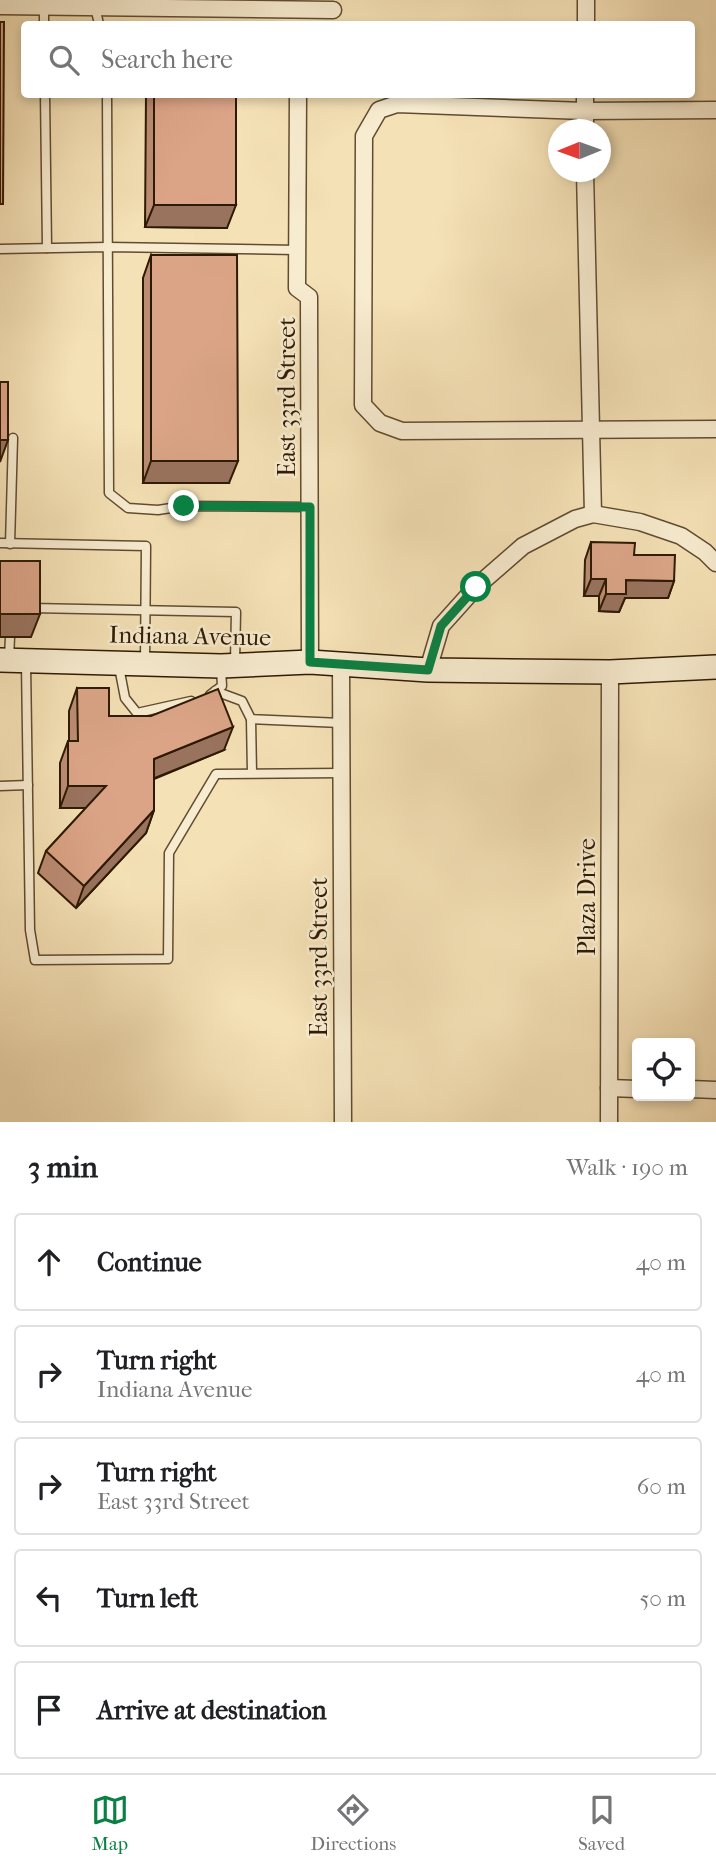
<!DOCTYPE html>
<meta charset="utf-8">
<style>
:root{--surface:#fff;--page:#f2f2f2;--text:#202124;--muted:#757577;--line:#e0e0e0;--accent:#0b8043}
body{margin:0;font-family:"IM FELL French Canon",serif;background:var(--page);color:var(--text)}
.controls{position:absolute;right:21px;bottom:21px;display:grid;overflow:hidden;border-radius:7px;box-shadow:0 4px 10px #0003}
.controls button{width:63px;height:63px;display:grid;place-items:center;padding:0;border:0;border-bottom:2px solid var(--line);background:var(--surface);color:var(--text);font:35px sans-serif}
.compass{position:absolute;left:548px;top:119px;width:63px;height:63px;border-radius:50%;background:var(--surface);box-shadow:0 4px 10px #0003;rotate:269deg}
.stop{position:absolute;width:21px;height:21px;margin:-16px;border:5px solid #0b8043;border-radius:50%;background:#fff}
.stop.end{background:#0b8043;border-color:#fff;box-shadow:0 2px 7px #0008}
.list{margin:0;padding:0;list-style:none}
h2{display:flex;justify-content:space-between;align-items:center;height:91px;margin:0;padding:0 28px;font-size:30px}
h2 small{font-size:23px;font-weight:400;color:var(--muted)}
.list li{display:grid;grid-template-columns:46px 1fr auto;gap:21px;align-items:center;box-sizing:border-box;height:98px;margin:0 14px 14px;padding:0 14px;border:2px solid var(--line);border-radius:7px}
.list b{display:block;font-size:26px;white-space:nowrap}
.list p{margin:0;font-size:23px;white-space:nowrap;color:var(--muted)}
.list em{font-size:23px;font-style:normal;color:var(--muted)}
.icon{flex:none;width:38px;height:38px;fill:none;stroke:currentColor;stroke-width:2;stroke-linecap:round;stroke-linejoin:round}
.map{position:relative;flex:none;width:716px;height:1122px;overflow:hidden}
.search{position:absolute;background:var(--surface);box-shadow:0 4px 10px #0003;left:21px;right:21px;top:21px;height:77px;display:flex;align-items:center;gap:18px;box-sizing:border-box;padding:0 24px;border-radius:7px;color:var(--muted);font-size:26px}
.sheet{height:651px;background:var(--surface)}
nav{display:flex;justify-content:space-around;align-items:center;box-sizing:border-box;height:98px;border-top:2px solid var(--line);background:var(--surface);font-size:19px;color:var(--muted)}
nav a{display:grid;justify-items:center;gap:4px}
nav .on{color:var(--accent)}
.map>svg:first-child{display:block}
</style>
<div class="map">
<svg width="716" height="1122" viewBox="0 0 716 1122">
<rect width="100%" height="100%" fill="#f5e1b6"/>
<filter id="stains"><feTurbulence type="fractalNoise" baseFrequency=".00286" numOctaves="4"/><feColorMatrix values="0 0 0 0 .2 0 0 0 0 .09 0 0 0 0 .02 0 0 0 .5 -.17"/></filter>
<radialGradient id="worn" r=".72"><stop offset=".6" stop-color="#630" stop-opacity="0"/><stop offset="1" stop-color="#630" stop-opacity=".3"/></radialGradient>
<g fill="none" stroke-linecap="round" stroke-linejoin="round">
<defs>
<g id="lane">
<polyline points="44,7 44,24"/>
<polyline points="95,7 99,24"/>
<polyline points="45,94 47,248"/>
<polyline points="107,94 109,493 128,508 158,510 184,506 310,507"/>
<polyline points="0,249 108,247 297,250"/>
<polyline points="0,543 146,546 145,663"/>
<polyline points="10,544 13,438"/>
<polyline points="31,608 236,612 235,662"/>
<polyline points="9,658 10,637"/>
<polyline points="26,664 30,930 35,960 168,959 169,853 216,774 341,773"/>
<polyline points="119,667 125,698 137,713 191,701"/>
<polyline points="215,691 242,701 251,719 341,723"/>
<polyline points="210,695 222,686 221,669"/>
<polyline points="251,719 252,773"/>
<polyline points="0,786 28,785"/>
</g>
<g id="street">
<polyline points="0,6 333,10"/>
<polyline points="586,24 586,0"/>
<polyline points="298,94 297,288 309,297 310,662"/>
<polyline points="716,110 584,111 397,104 379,110 364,136 363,405 380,423 402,431 716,429"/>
<polyline points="585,130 585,94"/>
<polyline points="585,172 593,514"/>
<polyline points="341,665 343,1122"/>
<polyline points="428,670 441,626 476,587 523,546 575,519 593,514 640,522 681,536 705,552 716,563"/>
<polyline points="609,1088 637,1089"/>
<polyline points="690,1089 716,1090"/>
<polyline points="609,1122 610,672"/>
</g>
<polyline id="secondary" points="0,660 221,666 310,662 428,670 610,672 716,667"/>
</defs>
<!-- lane casing -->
<use href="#lane" stroke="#604c30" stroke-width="11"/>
<!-- street casing -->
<use href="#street" stroke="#604c30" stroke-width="19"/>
<!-- secondary casing -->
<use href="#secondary" stroke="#2e1a03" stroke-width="26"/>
<!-- lane -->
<use href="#lane" stroke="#f8ecd0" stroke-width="8"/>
<!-- street -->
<use href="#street" stroke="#f8ecd0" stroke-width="16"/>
<!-- secondary -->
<use href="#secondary" stroke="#f8ecd0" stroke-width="23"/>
</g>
<!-- wall -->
<g fill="#bc8d74" stroke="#2e1a03" stroke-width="2">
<polygon points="146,94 236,94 227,228 145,227"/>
<polygon points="151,255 229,483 143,483 143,278"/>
<polygon points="591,542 634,555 674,581 668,598 625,598 619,612 599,611 599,596 584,596 585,560"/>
<polygon points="77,688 109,716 224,750 154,779 154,810 146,833 76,908 38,873 46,851 86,808 60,808 60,763 68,741 69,741 69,711"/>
</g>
<!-- shaded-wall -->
<g fill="#99735e" stroke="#2e1a03" stroke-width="2">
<polygon points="154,205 236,205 227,228 145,227"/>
<polygon points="0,440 8,440 0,462"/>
<polygon points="151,461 238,461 229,483 143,483"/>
<polygon points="591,579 606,579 599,596 584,596"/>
<polygon points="626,580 674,581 668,598 625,598 619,612 599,611 606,594"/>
<polygon points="0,614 40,614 31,637 0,637"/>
<polygon points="233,727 224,750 145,782 154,759"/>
<polygon points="68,786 106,786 98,808 60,808"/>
<polygon points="154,810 146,833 76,908 84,886"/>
</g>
<!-- building -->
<g fill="#dba487" stroke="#2e1a03" stroke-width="2">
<polygon points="0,22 4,22 3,204 0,204"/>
<rect x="154" y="94" width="82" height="111"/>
<polygon points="151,255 237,255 238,461 151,461"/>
<rect x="0" y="382" width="8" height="58"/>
<polygon points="591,542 635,543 634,555 675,555 674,581 626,580 626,594 606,594 606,579 591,579"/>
<rect x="0" y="561" width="40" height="53"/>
<polygon points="77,688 109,688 109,716 151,716 218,689 233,727 154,759 154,810 84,886 46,851 106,786 68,786 68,741 78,741"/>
</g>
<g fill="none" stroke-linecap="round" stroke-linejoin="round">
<!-- route -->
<polyline stroke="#0b8043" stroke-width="9" points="184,506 310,507 310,662 428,670 441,626 476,587"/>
</g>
<g text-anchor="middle" stroke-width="5" stroke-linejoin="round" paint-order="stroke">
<!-- street labels -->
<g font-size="24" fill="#2e1a03" stroke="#f8ecd0">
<text transform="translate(287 397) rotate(-90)" y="8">East 33rd Street</text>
<text transform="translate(190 636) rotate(1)" y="8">Indiana Avenue</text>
<text transform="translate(587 897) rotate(-90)" y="8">Plaza Drive</text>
<text transform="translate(319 957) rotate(-90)" y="8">East 33rd Street</text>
</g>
</g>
<rect width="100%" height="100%" filter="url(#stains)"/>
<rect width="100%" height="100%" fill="url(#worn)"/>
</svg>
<div class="controls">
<button><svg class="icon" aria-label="locate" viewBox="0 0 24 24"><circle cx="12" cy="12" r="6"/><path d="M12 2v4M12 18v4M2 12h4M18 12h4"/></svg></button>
</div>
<svg class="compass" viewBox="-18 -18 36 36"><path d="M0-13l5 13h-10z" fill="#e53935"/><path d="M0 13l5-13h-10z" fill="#757577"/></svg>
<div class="stop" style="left:476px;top:587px"></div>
<div class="stop end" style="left:184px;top:506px"></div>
<div class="search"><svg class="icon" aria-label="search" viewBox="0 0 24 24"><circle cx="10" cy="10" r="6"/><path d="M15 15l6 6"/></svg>Search here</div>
</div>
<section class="sheet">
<h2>3 min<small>Walk · 190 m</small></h2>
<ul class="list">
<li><svg class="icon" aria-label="ahead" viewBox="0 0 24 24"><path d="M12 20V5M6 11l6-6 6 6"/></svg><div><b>Continue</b></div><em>40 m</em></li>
<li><svg class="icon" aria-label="right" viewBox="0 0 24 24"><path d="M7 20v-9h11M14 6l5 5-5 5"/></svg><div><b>Turn right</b><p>Indiana Avenue</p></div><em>40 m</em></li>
<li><svg class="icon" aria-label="right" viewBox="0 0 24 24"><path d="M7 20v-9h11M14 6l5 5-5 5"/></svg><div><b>Turn right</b><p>East 33rd Street</p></div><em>60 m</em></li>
<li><svg class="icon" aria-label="left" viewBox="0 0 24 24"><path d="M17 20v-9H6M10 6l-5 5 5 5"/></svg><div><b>Turn left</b></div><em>50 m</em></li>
<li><svg class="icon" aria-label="arrive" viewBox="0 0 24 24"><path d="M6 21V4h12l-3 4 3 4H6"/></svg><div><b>Arrive at destination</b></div></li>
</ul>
</section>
<nav>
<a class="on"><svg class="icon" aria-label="map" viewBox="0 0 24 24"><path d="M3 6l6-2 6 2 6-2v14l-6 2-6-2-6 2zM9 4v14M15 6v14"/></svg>Map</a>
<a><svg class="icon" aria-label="directions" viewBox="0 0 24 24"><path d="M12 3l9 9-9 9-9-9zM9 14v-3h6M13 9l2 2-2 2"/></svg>Directions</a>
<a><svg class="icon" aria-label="saved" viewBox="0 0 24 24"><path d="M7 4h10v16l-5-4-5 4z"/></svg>Saved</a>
</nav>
